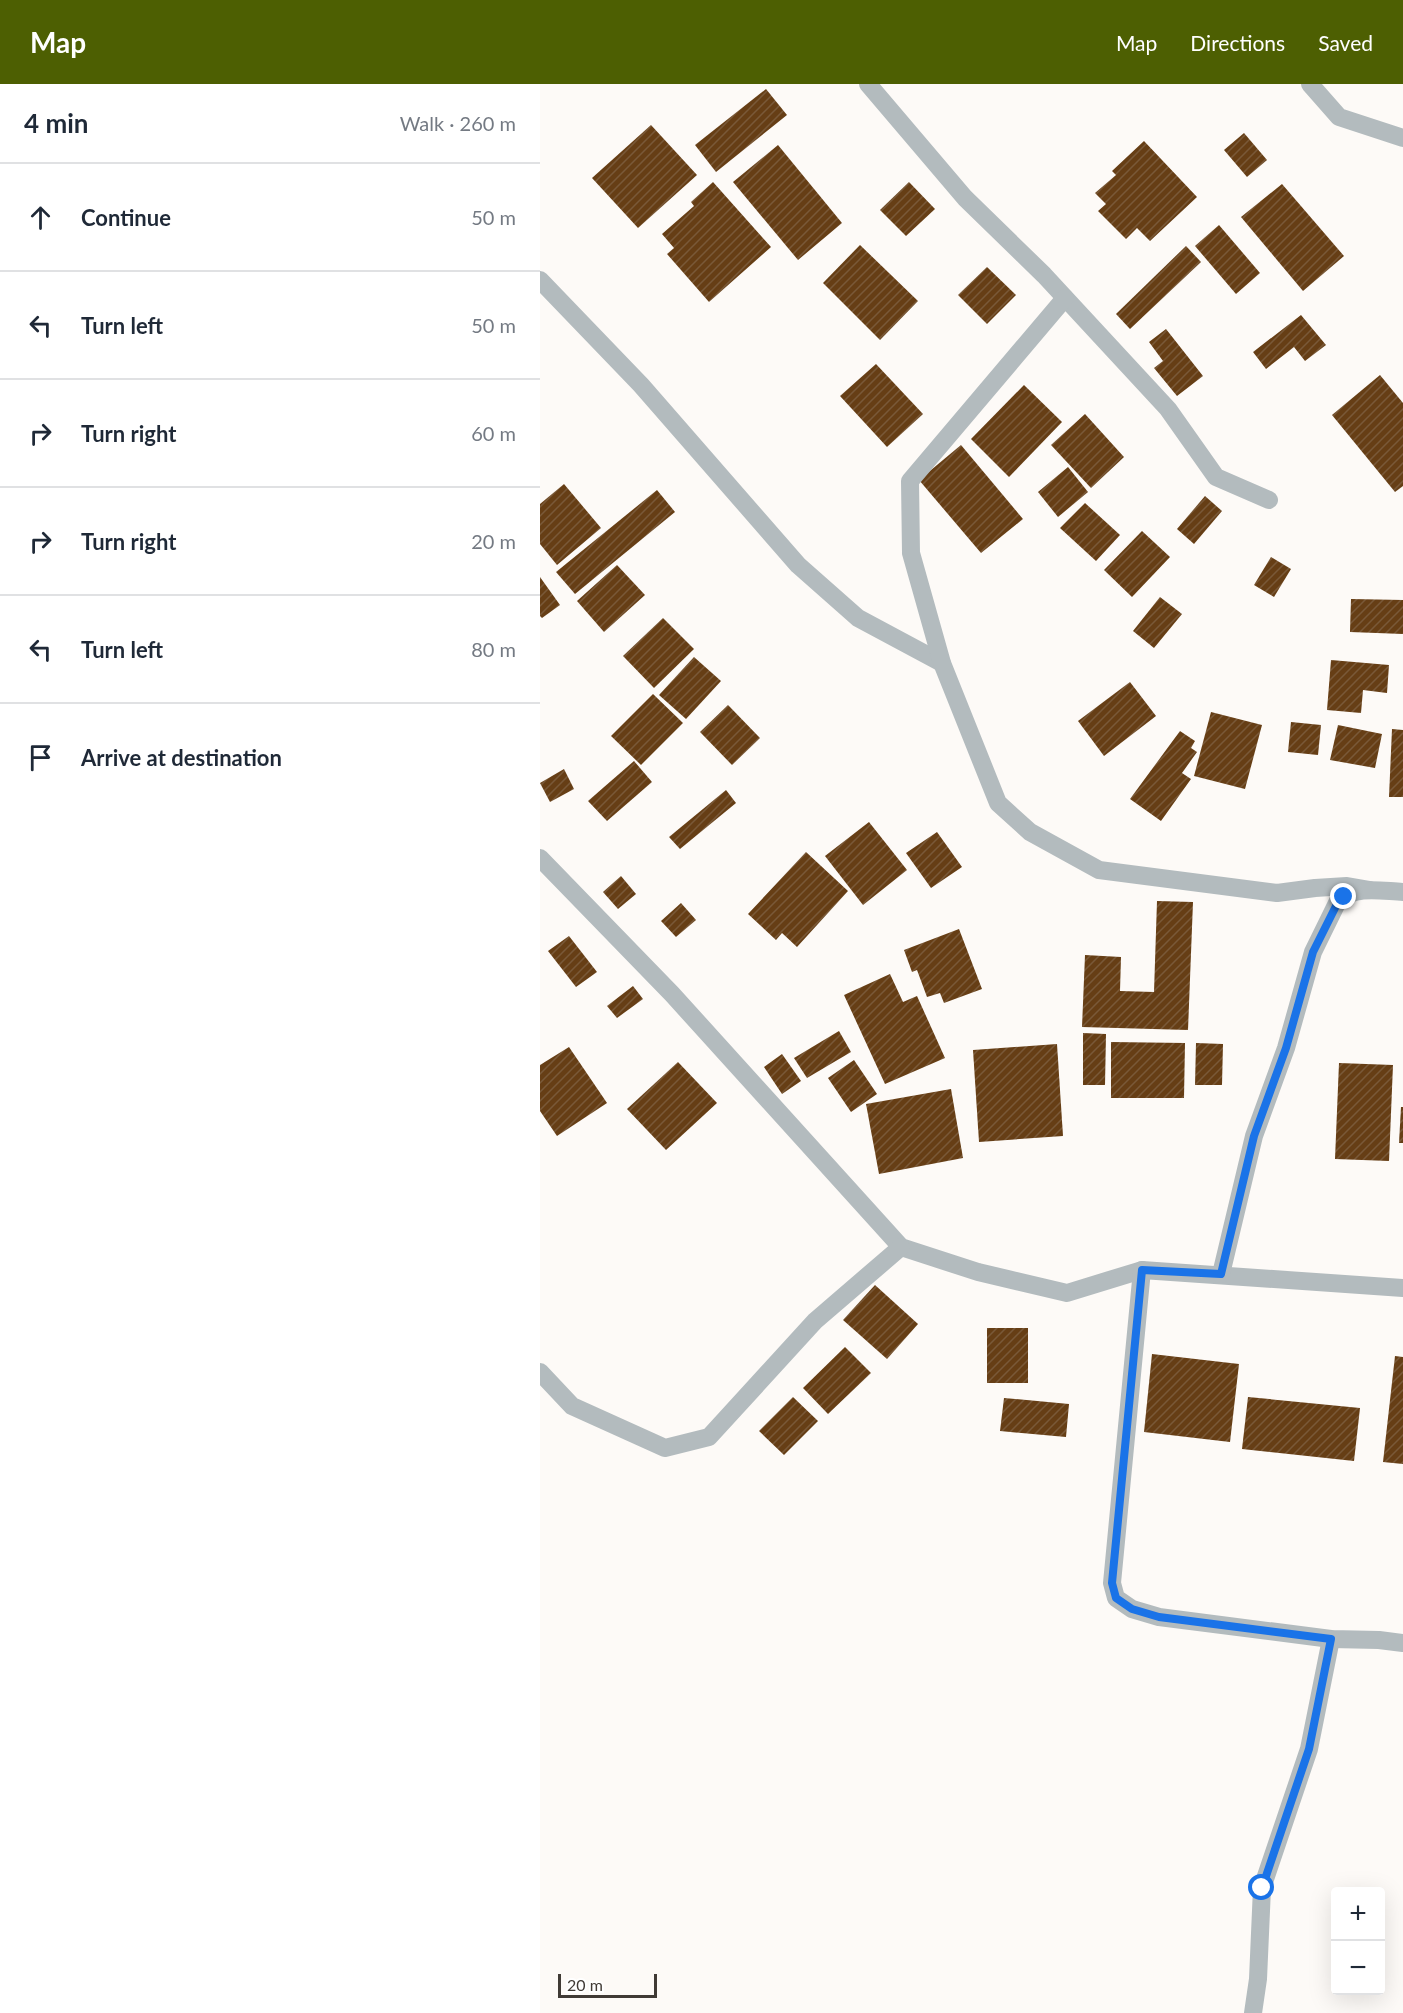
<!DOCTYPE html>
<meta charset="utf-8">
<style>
:root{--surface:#fff;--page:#f2f2f3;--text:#1f2937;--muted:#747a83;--line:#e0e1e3;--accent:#4d5f02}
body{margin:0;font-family:Lato,sans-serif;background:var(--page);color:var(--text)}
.controls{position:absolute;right:18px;bottom:18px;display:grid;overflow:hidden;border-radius:6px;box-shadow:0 6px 24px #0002}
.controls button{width:54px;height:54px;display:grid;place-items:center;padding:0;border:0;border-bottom:2px solid var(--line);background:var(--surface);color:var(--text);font:30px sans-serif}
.scale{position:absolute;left:18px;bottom:15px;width:99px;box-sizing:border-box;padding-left:6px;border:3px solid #403a35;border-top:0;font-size:16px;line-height:21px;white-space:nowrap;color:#403a35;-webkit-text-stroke:4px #fff;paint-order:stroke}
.stop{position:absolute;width:18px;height:18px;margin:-14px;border:4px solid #1a73e8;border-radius:50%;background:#fff}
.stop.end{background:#1a73e8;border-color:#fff;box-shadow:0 2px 6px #0008}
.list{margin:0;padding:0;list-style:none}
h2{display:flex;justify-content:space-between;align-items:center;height:78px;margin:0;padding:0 24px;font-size:26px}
h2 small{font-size:20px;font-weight:400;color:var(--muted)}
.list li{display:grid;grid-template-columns:39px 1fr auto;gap:18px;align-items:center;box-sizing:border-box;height:108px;padding:0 24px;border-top:2px solid var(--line)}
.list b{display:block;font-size:22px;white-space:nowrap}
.list em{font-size:20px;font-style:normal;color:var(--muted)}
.icon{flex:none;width:33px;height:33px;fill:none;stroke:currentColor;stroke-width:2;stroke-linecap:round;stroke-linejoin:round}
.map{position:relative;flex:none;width:863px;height:1929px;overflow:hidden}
header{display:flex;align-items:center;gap:36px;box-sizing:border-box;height:84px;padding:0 30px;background:var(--accent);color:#fff}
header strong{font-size:28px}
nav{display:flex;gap:33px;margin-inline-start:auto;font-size:21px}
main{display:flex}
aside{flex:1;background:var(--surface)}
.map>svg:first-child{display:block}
</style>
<header>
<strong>Map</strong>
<nav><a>Map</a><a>Directions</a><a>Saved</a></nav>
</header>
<main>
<aside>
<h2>4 min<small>Walk · 260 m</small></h2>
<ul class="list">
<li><svg class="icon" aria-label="ahead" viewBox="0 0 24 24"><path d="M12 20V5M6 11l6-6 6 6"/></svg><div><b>Continue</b></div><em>50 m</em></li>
<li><svg class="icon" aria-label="left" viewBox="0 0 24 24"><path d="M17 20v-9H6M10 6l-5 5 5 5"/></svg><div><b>Turn left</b></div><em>50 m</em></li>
<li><svg class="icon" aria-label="right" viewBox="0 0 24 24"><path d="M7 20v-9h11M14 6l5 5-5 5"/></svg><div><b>Turn right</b></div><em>60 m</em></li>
<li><svg class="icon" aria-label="right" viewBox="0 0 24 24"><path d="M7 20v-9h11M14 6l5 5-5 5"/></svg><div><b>Turn right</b></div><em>20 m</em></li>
<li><svg class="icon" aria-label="left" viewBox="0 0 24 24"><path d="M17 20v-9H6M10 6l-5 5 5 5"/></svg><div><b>Turn left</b></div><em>80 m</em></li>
<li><svg class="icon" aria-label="arrive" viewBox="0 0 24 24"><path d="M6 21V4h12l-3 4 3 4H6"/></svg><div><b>Arrive at destination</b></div></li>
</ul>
</aside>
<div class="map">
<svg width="863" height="1929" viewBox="0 0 863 1929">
<defs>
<pattern id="building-hatch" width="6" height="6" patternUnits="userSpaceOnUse" patternTransform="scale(1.5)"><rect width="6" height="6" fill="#663e15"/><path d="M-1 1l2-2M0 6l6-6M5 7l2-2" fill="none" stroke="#795938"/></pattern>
</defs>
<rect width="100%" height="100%" fill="#fdfaf7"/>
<!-- building -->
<g fill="url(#building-hatch)">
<polygon points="226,5 247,31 176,88 155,61"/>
<polygon points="111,41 157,91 98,144 52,94"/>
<polygon points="704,49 727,76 707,93 684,66"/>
<polygon points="604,57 657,113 610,157 597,144 586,155 558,127 566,120 555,109 576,91 572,87"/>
<polygon points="238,61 302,139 258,176 193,98"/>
<polygon points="173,98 231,163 169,218 127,170 134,164 122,150 154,122 151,118"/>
<polygon points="369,98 395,125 366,152 340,126"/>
<polygon points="742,100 804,172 763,207 701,133"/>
<polygon points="679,141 720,189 696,210 655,162"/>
<polygon points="320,161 378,217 340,256 283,199"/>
<polygon points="646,162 661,178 590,245 576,230"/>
<polygon points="447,183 476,211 447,240 418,211"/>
<polygon points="761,231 786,261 765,277 754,263 726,285 713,268"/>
<polygon points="626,245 663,292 637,312 614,284 623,277 609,258"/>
<polygon points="336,280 383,330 347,363 300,312"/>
<polygon points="840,291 863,319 863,402 855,408 792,331"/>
<polygon points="484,301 522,338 469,393 431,355"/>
<polygon points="545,330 584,373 551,404 511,361"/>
<polygon points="421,361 483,435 441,469 379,396"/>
<polygon points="528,383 548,408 518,433 498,408"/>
<polygon points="24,400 61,444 17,481 0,460 0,420"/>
<polygon points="117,406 135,428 35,510 16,488"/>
<polygon points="665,412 682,427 654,460 637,445"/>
<polygon points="545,419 580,451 556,477 520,444"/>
<polygon points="602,447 630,473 592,513 564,486"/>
<polygon points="731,473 751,485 734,513 714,501"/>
<polygon points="77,481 105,511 64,548 37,517"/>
<polygon points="0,493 20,521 2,534 0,532"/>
<polygon points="620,513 642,530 614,564 593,547"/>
<polygon points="811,515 863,516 863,550 810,548"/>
<polygon points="123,534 154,565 114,604 83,572"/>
<polygon points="154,573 181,597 146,635 119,611"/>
<polygon points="791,576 849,581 847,609 823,606 821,629 787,626"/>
<polygon points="590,598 616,632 564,672 538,637"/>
<polygon points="113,610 143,639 101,681 71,652"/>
<polygon points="188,621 220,654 192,681 160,648"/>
<polygon points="671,628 722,641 705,705 654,692"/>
<polygon points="751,638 781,641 778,671 748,668"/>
<polygon points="798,641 842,650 835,684 790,676"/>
<polygon points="852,645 863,646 863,713 849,713"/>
<polygon points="640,647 655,657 651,664 657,668 642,689 651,695 621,737 590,715"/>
<polygon points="94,677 112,698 67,737 48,717"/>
<polygon points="24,685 34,705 10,718 0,699"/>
<polygon points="186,706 196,719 140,765 129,753"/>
<polygon points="329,738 367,786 323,821 285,772"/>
<polygon points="397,748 422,783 391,804 366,769"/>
<polygon points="266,768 308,807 257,863 242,849 236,856 208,830"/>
<polygon points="81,792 96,810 78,825 63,808"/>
<polygon points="617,817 653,818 648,946 542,943 545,871 581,873 580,907 614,908"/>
<polygon points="141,819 156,836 136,853 121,837"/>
<polygon points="419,845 442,905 404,919 400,909 387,913 377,886 372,888 364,866"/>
<polygon points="29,852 57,888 36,903 8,867"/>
<polygon points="350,890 363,918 377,912 405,974 345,1000 304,911"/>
<polygon points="93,902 103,915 77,934 67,922"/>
<polygon points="299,947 311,968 267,994 254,974"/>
<polygon points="543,949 566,950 565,1001 543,1001"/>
<polygon points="571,958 645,959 644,1014 571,1014"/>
<polygon points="656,959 683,960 682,1001 655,1001"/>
<polygon points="517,960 523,1052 439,1058 433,966"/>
<polygon points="29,963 67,1019 17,1052 0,1027 0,981"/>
<polygon points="242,970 261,997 242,1010 224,983"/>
<polygon points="314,976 337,1010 311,1028 288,994"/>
<polygon points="138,978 177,1019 126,1066 87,1025"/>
<polygon points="799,979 853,981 849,1077 795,1075"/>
<polygon points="411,1005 423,1074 339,1090 326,1020"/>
<polygon points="861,1023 863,1023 863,1059 859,1059"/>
<polygon points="335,1201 378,1240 347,1275 303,1236"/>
<rect x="447" y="1244" width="41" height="55"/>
<polygon points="305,1263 331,1289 288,1330 263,1304"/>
<polygon points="612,1270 699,1280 690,1358 604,1348"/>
<polygon points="855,1272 863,1273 863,1380 843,1378"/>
<polygon points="253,1313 278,1337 244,1371 219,1347"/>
<polygon points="708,1313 820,1324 814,1377 702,1365"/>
<polygon points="464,1314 529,1320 526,1353 460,1347"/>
</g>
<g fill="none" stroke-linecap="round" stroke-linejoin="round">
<!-- minor -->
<g stroke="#b3bbbe" stroke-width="18">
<polyline points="328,0 425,114 504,191 628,325 676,393 729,416"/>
<polyline points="770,0 799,33 863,54"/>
<polyline points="0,196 101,301 258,481 318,534 402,579"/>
<polyline points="525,214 370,397 371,469 402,579 458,719 490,748 559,786 737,809 775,804 807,802 830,806"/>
<polyline points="0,774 132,910 361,1163 438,1188 527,1209 602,1186 863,1204"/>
<polyline points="602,1186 572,1499 576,1514 592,1525 619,1533 791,1555 839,1556 863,1559"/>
<path d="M681 1190 714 1052 746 964 773 868 798 817C817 801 840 807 863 808"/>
<polyline points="0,1288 32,1322 125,1364 169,1353 275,1237 361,1163"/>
<polyline points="713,1929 718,1895 722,1804 769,1665 791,1555"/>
</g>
</g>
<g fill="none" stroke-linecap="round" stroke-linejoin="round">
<!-- route -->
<polyline stroke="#1a73e8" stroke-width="8" points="722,1804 769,1665 791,1555 619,1533 592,1525 576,1514 572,1499 602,1186 681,1190 714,1052 746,964 773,868 798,818 804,813"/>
</g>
</svg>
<div class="controls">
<button>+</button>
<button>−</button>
</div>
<div class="scale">20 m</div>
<div class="stop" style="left:722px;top:1804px"></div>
<div class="stop end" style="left:804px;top:813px"></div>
</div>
</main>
